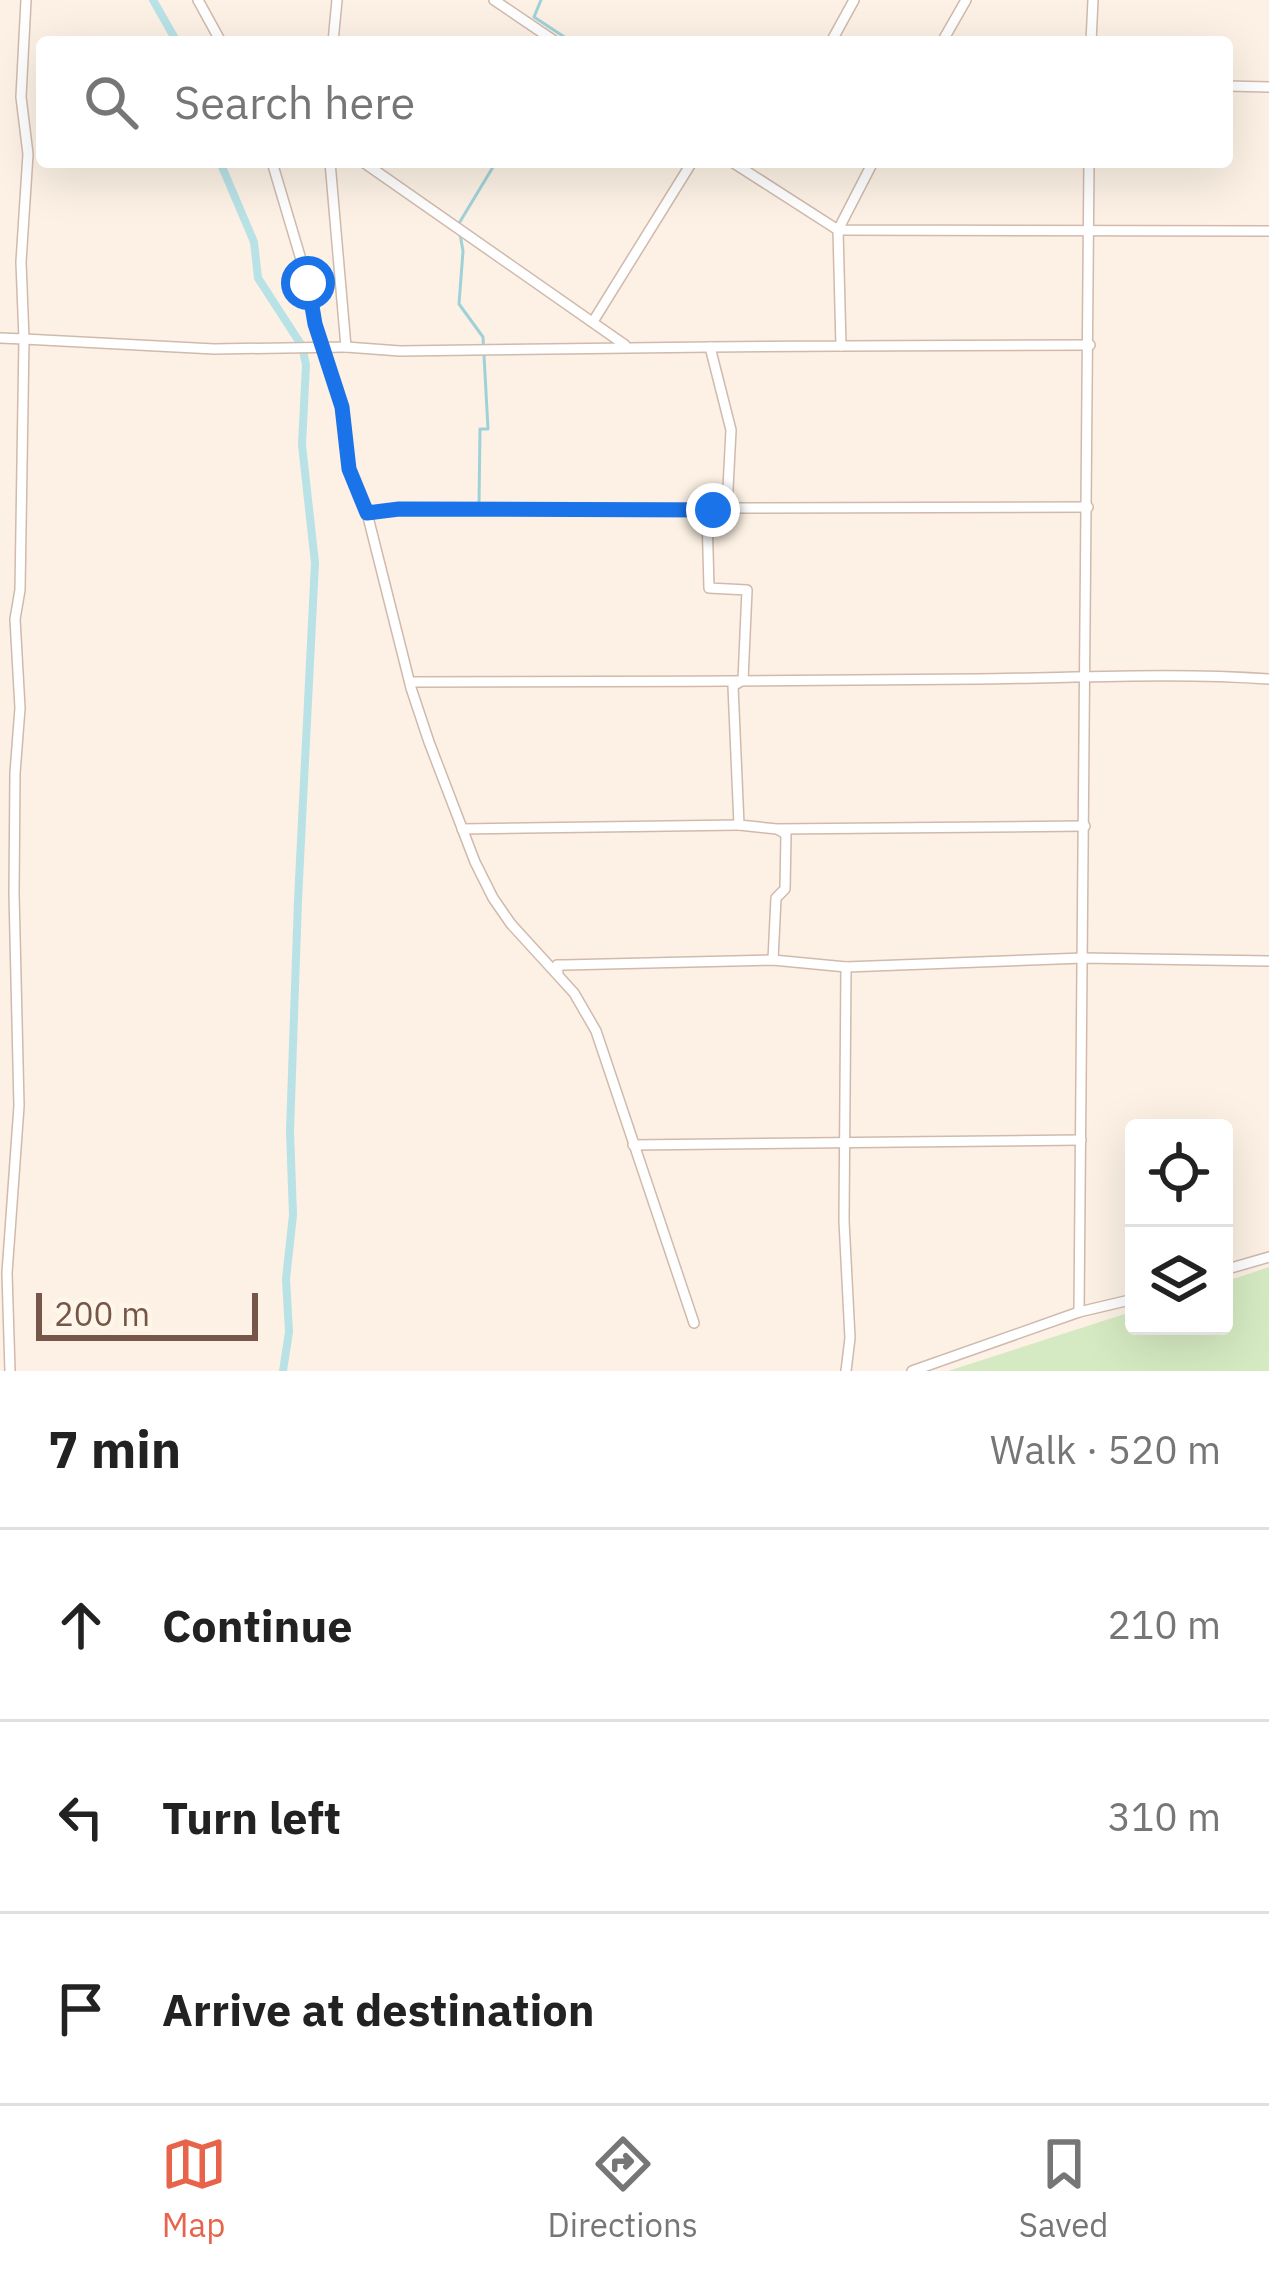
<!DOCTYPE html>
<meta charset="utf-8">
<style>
:root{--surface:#fff;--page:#f6f6f6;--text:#222;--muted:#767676;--line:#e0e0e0;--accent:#e76349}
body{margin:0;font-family:"IBM Plex Sans",sans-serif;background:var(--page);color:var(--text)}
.controls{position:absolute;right:36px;bottom:36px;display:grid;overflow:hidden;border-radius:12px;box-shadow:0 12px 48px #0002}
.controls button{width:108px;height:108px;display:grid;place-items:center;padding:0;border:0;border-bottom:3px solid var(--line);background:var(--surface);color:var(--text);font:60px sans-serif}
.scale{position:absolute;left:36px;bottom:30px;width:222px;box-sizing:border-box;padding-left:12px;border:6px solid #755649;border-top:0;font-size:33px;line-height:42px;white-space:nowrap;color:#755649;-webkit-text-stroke:9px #fff6ea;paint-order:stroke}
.stop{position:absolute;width:36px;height:36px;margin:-27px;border:9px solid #1a73e8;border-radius:50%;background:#fff}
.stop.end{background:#1a73e8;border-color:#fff;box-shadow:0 3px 12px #0008}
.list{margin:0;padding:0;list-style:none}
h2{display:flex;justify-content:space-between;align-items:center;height:156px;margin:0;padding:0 48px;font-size:51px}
h2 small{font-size:39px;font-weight:400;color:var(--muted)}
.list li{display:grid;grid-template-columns:78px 1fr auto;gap:36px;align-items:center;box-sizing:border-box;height:192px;padding:0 48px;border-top:3px solid var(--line)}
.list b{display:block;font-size:45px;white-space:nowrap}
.list em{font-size:39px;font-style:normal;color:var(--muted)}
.icon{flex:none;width:66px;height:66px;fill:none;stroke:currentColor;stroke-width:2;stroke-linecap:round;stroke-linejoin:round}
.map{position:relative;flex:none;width:1269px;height:1371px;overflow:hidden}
.search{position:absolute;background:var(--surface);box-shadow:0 12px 48px #0002;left:36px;right:36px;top:36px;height:132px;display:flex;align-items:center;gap:30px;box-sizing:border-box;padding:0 42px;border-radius:12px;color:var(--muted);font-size:45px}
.sheet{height:732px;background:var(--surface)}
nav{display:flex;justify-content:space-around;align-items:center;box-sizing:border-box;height:168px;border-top:3px solid var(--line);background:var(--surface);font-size:33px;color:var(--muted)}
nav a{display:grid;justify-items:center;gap:6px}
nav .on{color:var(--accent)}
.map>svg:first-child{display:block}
</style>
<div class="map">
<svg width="1269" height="1371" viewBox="0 0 1269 1371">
<rect width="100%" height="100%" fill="#fcf1e4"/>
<!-- green -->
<polygon fill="#d5eac2" points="1269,1267 1269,1371 948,1371 1134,1311 1134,1326 1224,1326 1224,1282"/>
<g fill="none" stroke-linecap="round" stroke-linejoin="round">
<!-- stream -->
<g stroke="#9fd2d8" stroke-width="3">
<polyline points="541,0 534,17 572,42"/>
<polyline points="458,225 496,162"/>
<polyline points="460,234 463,251 459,304 483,337 488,429 480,429 479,504"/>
</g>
<!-- canal -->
<g stroke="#b8e2e6" stroke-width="8">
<polyline points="153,0 177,42"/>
<polyline points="220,162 254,242 258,278 302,346 306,365 302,445 315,563 298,900 290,1131 293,1215 286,1279 289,1332 283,1371"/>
</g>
<defs>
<g id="minor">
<polyline points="198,0 221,42"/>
<polyline points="494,0 556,42"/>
<polyline points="333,42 337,0"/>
<polyline points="831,42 854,0"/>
<polyline points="942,42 966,0"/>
<polyline points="1091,42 1093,0"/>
<polyline points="1227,86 1269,87"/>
<polyline points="272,162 308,283 315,324 342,407 349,469 367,513 411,688 429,742 475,862 493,898 511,924 574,993 596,1031 694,1323"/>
<polyline points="363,162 625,345"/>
<polyline points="732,162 838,230 1269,231"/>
<polyline points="594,320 692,162"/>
<polyline points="0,338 24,339 21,262 28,154 21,97 26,0"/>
<polyline points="841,346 1090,345"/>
<polyline points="346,347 400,351 710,347"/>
<polyline points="727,508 1088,507"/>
<polyline points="713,510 707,514 709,588 747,590 743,680 733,686 739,825 777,829 1085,826"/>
<polyline points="367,513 399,509 727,508 731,430 710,347 841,346 838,230 873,162"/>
<path d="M411 682C600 682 788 681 977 679 1074 678 1172 672 1269 679"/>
<polyline points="462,829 739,825"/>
<polyline points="773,960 776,898 785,889 786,834 779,830"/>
<polyline points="846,967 844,1221 850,1338 846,1371"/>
<polyline points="558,973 557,965 564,965 773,960 846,967 1083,958 1269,961"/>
<polyline points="633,1145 1081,1140"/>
<polyline points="1224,1270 1269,1257"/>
<polyline points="1079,1312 1089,162"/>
<polyline points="10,1371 7,1273 19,1106 14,893 15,773 20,708 15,619 20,590 24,339 214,349 346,347 330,162"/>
<polyline points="912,1371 1079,1312 1134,1299"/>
</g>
</defs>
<!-- minor casing -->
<use href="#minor" stroke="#d0baad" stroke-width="12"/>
<!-- minor -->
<use href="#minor" stroke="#fff" stroke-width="9"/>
</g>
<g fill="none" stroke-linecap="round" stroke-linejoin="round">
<!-- route -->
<polyline stroke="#1a73e8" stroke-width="15" points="308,283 315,324 342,407 349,469 367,513 399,509 713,510"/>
</g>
</svg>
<div class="controls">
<button><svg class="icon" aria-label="locate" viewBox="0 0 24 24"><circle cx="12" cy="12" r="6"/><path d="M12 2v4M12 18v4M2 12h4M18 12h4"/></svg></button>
<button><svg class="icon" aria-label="layers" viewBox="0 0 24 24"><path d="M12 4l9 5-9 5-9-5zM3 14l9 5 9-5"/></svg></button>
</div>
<div class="scale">200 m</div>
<div class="stop" style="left:308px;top:283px"></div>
<div class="stop end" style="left:713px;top:510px"></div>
<div class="search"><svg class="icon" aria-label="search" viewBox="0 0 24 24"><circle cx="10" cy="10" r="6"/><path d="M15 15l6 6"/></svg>Search here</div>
</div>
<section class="sheet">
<h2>7 min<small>Walk · 520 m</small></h2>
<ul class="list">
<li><svg class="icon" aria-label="ahead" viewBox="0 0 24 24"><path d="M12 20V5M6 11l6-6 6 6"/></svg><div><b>Continue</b></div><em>210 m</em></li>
<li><svg class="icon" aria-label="left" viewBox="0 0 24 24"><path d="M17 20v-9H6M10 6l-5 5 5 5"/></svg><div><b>Turn left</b></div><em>310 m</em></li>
<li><svg class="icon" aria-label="arrive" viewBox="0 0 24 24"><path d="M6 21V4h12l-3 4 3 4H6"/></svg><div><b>Arrive at destination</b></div></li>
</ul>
</section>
<nav>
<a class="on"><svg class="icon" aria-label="map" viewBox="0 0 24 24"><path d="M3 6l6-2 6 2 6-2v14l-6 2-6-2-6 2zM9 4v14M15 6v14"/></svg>Map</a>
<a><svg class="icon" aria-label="directions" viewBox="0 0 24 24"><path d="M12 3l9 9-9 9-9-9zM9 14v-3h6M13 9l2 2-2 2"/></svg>Directions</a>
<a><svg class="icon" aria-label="saved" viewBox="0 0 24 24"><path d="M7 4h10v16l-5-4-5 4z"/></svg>Saved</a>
</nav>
